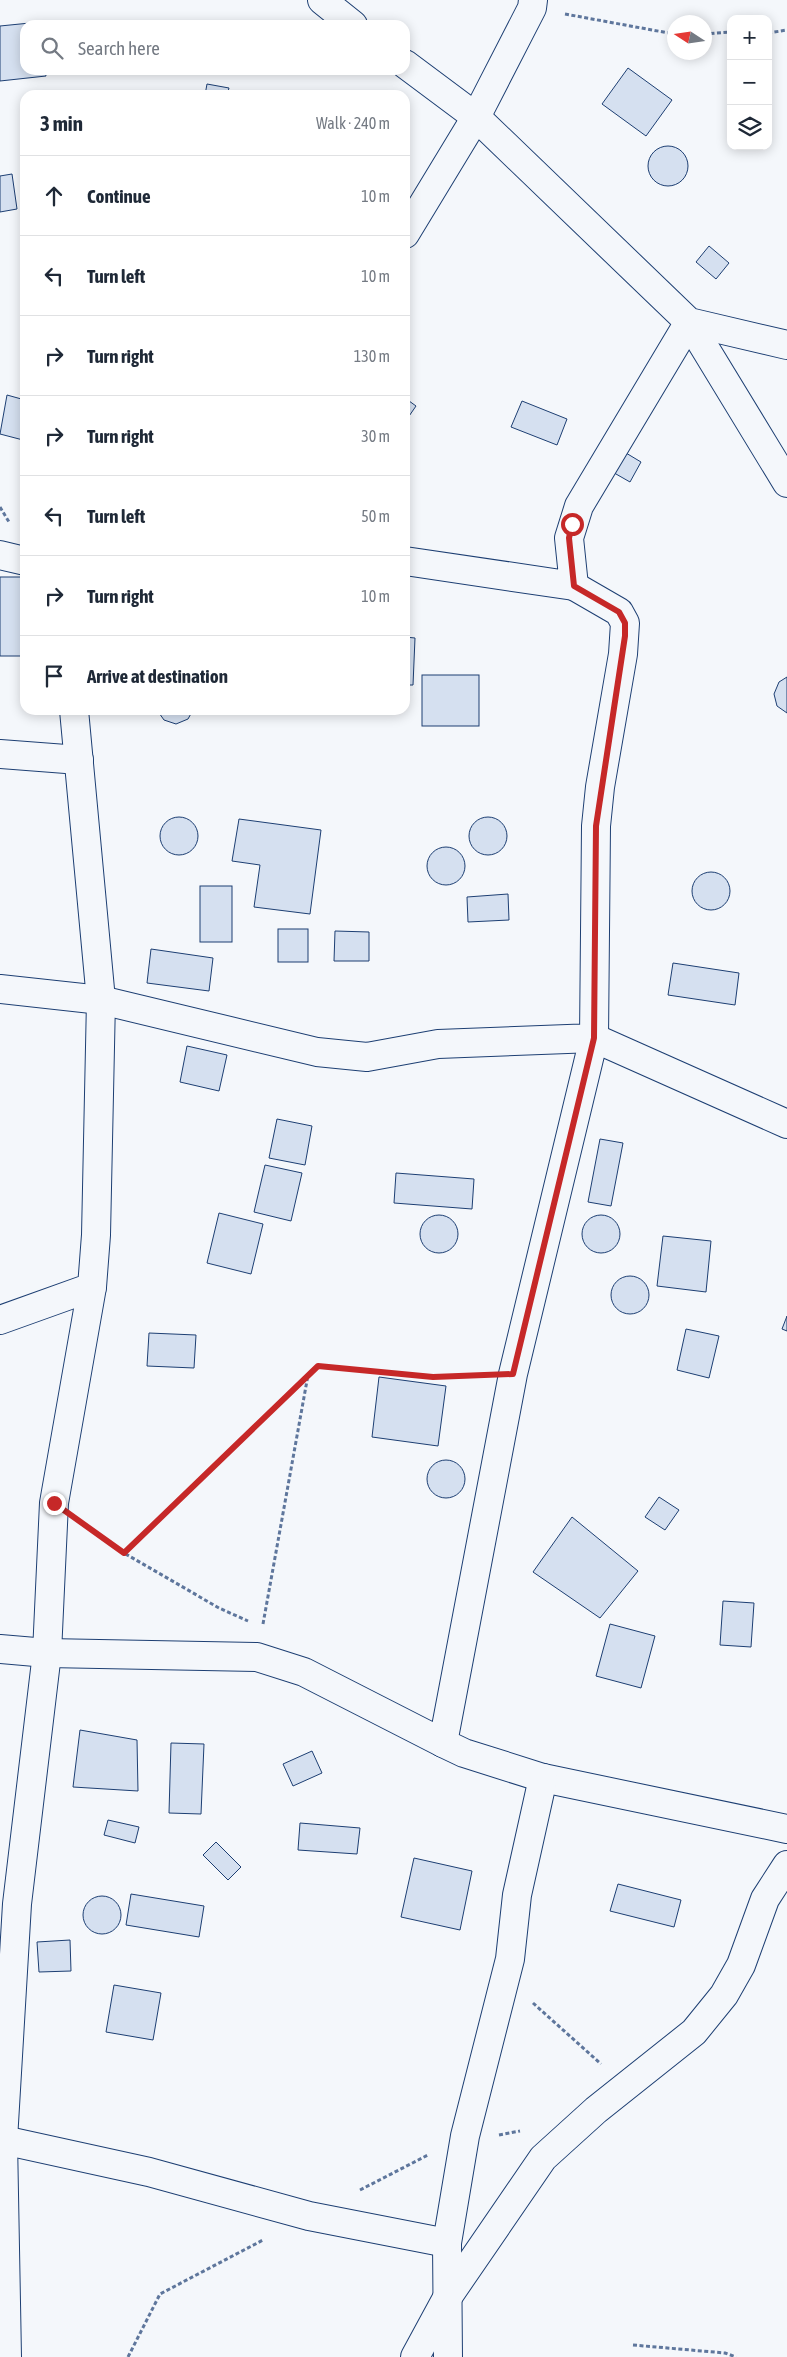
<!DOCTYPE html>
<meta charset="utf-8">
<style>
:root{--surface:#fff;--page:#f6f6f7;--text:#1f2937;--muted:#747a83;--line:#e0e1e3}
body{margin:0;font-family:"Asap Condensed",sans-serif;background:var(--page);color:var(--text)}
.controls{position:absolute;right:15px;top:15px;display:grid;overflow:hidden;border-radius:10px;box-shadow:0 2px 12px #0003}
.controls button{width:45px;height:45px;display:grid;place-items:center;padding:0;border:0;border-bottom:1px solid var(--line);background:var(--surface);color:var(--text);font:25px sans-serif}
.compass{position:absolute;left:667px;top:15px;width:45px;height:45px;border-radius:50%;background:var(--surface);box-shadow:0 2px 12px #0003;rotate:282deg}
.stop{position:absolute;width:15px;height:15px;margin:-11px;border:4px solid #c62828;border-radius:50%;background:#fff}
.stop.end{background:#c62828;border-color:#fff;box-shadow:0 1px 5px #0008}
.list{margin:0;padding:0;list-style:none}
h2{display:flex;justify-content:space-between;align-items:center;height:65px;margin:0;padding:0 20px;font-size:21px}
h2 small{font-size:16px;font-weight:400;color:var(--muted)}
.list li{display:grid;grid-template-columns:32px 1fr auto;gap:15px;align-items:center;box-sizing:border-box;height:80px;padding:0 20px;border-top:1px solid var(--line)}
.list b{display:block;font-size:19px;white-space:nowrap}
.list em{font-size:16px;font-style:normal;color:var(--muted)}
.icon{flex:none;width:28px;height:28px;fill:none;stroke:currentColor;stroke-width:2;stroke-linecap:round;stroke-linejoin:round}
.map{position:relative;flex:none;width:787px;height:2357px;overflow:hidden}
.search{position:absolute;background:var(--surface);box-shadow:0 2px 12px #0003;left:20px;top:20px;width:390px;height:55px;display:flex;align-items:center;gap:12px;box-sizing:border-box;padding:0 18px;border-radius:15px;color:var(--muted);font-size:19px}
.panel{position:absolute;background:var(--surface);box-shadow:0 2px 12px #0003;left:20px;top:90px;width:390px;height:625px;border-radius:15px}
.map>svg:first-child{display:block}
</style>
<div class="map">
<svg width="787" height="2357" viewBox="0 0 787 2357">
<rect width="100%" height="100%" fill="#f4f7fb"/>
<!-- building -->
<g fill="#d5e0f0" stroke="#1d3f73">
<polygon points="40,22 40,25 25,25 25,70 45,70 46,76 0,81 0,26"/>
<polygon points="628,68 672,100 646,136 602,104"/>
<polygon points="207,84 229,88 227,95 205,95"/>
<circle cx="668" cy="166" r="20"/>
<polygon points="12,174 17,209 0,212 0,176"/>
<polygon points="709,246 729,263 716,279 696,262"/>
<polygon points="7,395 25,400 23,440 0,434"/>
<polygon points="405,398 416,406 405,422"/>
<polygon points="522,401 567,419 557,445 511,427"/>
<polygon points="621,450 641,462 630,482 609,470"/>
<rect x="0" y="577" width="25" height="79"/>
<polygon points="405,637 415,638 413,685 405,685"/>
<rect x="422" y="675" width="57" height="51"/>
<polygon points="787,677 787,713 777,706 774,694 779,682"/>
<polygon points="157,710 193,710 188,719 176,724 164,720"/>
<circle cx="488" cy="836" r="19"/>
<circle cx="179" cy="836" r="19"/>
<polygon points="239,819 321,830 310,914 254,907 260,865 232,861"/>
<circle cx="446" cy="866" r="19"/>
<circle cx="711" cy="891" r="19"/>
<rect x="200" y="886" width="32" height="56"/>
<polygon points="508,894 509,920 468,922 467,897"/>
<rect x="278" y="929" width="30" height="33"/>
<polygon points="335,931 369,932 369,961 334,961"/>
<polygon points="151,949 213,958 209,991 147,983"/>
<polygon points="673,963 739,973 735,1005 668,995"/>
<polygon points="187,1046 227,1055 219,1091 180,1082"/>
<polygon points="277,1119 312,1126 305,1165 269,1158"/>
<polygon points="600,1139 623,1143 611,1206 588,1202"/>
<polygon points="265,1165 302,1173 291,1221 254,1212"/>
<polygon points="396,1173 474,1179 472,1209 394,1203"/>
<polygon points="219,1213 263,1224 251,1274 207,1263"/>
<circle cx="439" cy="1234" r="19"/>
<circle cx="601" cy="1234" r="19"/>
<polygon points="663,1236 711,1241 706,1292 657,1286"/>
<circle cx="630" cy="1295" r="19"/>
<polygon points="787,1316 787,1331 782,1329"/>
<polygon points="686,1329 719,1336 709,1378 677,1370"/>
<polygon points="149,1333 196,1335 194,1368 147,1366"/>
<polygon points="379,1377 446,1386 438,1446 372,1437"/>
<circle cx="446" cy="1479" r="19"/>
<polygon points="659,1497 679,1510 665,1530 645,1517"/>
<polygon points="572,1517 638,1571 600,1618 533,1572"/>
<polygon points="723,1601 754,1603 751,1647 720,1645"/>
<polygon points="610,1624 655,1636 641,1688 596,1676"/>
<polygon points="80,1730 137,1740 138,1791 73,1787"/>
<polygon points="171,1743 204,1744 201,1814 169,1813"/>
<polygon points="312,1751 322,1773 293,1786 283,1764"/>
<polygon points="108,1820 139,1827 135,1843 104,1835"/>
<polygon points="300,1823 360,1828 357,1854 298,1850"/>
<polygon points="216,1842 241,1867 228,1880 203,1855"/>
<polygon points="414,1858 472,1871 460,1930 401,1917"/>
<polygon points="618,1884 681,1900 674,1927 610,1911"/>
<polygon points="131,1894 204,1906 199,1937 126,1925"/>
<circle cx="102" cy="1915" r="19"/>
<polygon points="70,1940 71,1971 39,1972 37,1942"/>
<polygon points="114,1985 161,1993 153,2040 106,2032"/>
</g>
<g fill="none" stroke-linecap="round" stroke-linejoin="round">
<defs>
<g id="street">
<polyline points="322,0 353,25"/>
<polyline points="405,64 476,117 689,322 787,345"/>
<polyline points="405,234 476,117 532,8 533,0"/>
<polyline points="0,555 25,561"/>
<polyline points="405,561 574,586 569,538 579,506 689,322 787,483"/>
<polyline points="0,754 79,760"/>
<polyline points="0,989 101,1000 317,1052 367,1057 438,1044 594,1038 596,826 600,787 623,654 625,623 619,612 574,586"/>
<polyline points="0,1320 92,1287 96,1235 101,1000 74,710"/>
<polyline points="0,1649 47,1653 257,1657 304,1672 443,1743 513,1374 594,1038 787,1124"/>
<polyline points="443,1743 464,1753 543,1778 787,1829"/>
<polyline points="3,2140 149,2172 309,2216 447,2243"/>
<polyline points="7,2357 3,2140 17,1904 47,1653 54,1503 92,1287"/>
<polyline points="415,2357 447,2298 543,2158 596,2110 694,2032 724,1995 741,1965 765,1899 787,1865"/>
<polyline points="448,2357 447,2243 465,2136 510,1959 517,1895 543,1778"/>
</g>
</defs>
<!-- street casing -->
<use href="#street" stroke="#1d3f73" stroke-width="30"/>
<!-- path -->
<g stroke="#5e769c" stroke-width="3" stroke-dasharray="4 2.5" stroke-linecap="butt">
<polyline points="565,14 674,34"/>
<polyline points="768,33 787,30"/>
<polyline points="704,34 731,32"/>
<polyline points="0,507 9,522"/>
<polyline points="88,1528 124,1553 219,1608 248,1621"/>
<polyline points="124,1553 318,1366 433,1377 479,1375"/>
<polyline points="263,1624 308,1375"/>
<polyline points="533,2003 601,2064"/>
<polyline points="499,2135 520,2131"/>
<polyline points="360,2190 428,2155"/>
<polyline points="633,2345 725,2353 736,2357"/>
<polyline points="128,2357 160,2294 263,2240"/>
</g>
<!-- street -->
<use href="#street" stroke="#f4f7fb" stroke-width="28"/>
</g>
<g fill="none" stroke-linecap="round" stroke-linejoin="round">
<!-- route -->
<polyline stroke="#c62828" stroke-width="6" points="54,1503 124,1553 318,1366 433,1377 513,1374 594,1038 596,826 625,636 625,623 619,612 574,586 569,538 572,524"/>
</g>
</svg>
<div class="controls">
<button>+</button>
<button>−</button>
<button><svg class="icon" aria-label="layers" viewBox="0 0 24 24"><path d="M12 4l9 5-9 5-9-5zM3 14l9 5 9-5"/></svg></button>
</div>
<svg class="compass" viewBox="-18 -18 36 36"><path d="M0-13l5 13h-10z" fill="#e53935"/><path d="M0 13l5-13h-10z" fill="#747a83"/></svg>
<div class="stop" style="left:572px;top:524px"></div>
<div class="stop end" style="left:54px;top:1503px"></div>
<div class="search"><svg class="icon" aria-label="search" viewBox="0 0 24 24"><circle cx="10" cy="10" r="6"/><path d="M15 15l6 6"/></svg>Search here</div>
<section class="panel">
<h2>3 min<small>Walk · 240 m</small></h2>
<ul class="list">
<li><svg class="icon" aria-label="ahead" viewBox="0 0 24 24"><path d="M12 20V5M6 11l6-6 6 6"/></svg><div><b>Continue</b></div><em>10 m</em></li>
<li><svg class="icon" aria-label="left" viewBox="0 0 24 24"><path d="M17 20v-9H6M10 6l-5 5 5 5"/></svg><div><b>Turn left</b></div><em>10 m</em></li>
<li><svg class="icon" aria-label="right" viewBox="0 0 24 24"><path d="M7 20v-9h11M14 6l5 5-5 5"/></svg><div><b>Turn right</b></div><em>130 m</em></li>
<li><svg class="icon" aria-label="right" viewBox="0 0 24 24"><path d="M7 20v-9h11M14 6l5 5-5 5"/></svg><div><b>Turn right</b></div><em>30 m</em></li>
<li><svg class="icon" aria-label="left" viewBox="0 0 24 24"><path d="M17 20v-9H6M10 6l-5 5 5 5"/></svg><div><b>Turn left</b></div><em>50 m</em></li>
<li><svg class="icon" aria-label="right" viewBox="0 0 24 24"><path d="M7 20v-9h11M14 6l5 5-5 5"/></svg><div><b>Turn right</b></div><em>10 m</em></li>
<li><svg class="icon" aria-label="arrive" viewBox="0 0 24 24"><path d="M6 21V4h12l-3 4 3 4H6"/></svg><div><b>Arrive at destination</b></div></li>
</ul>
</section>
</div>
